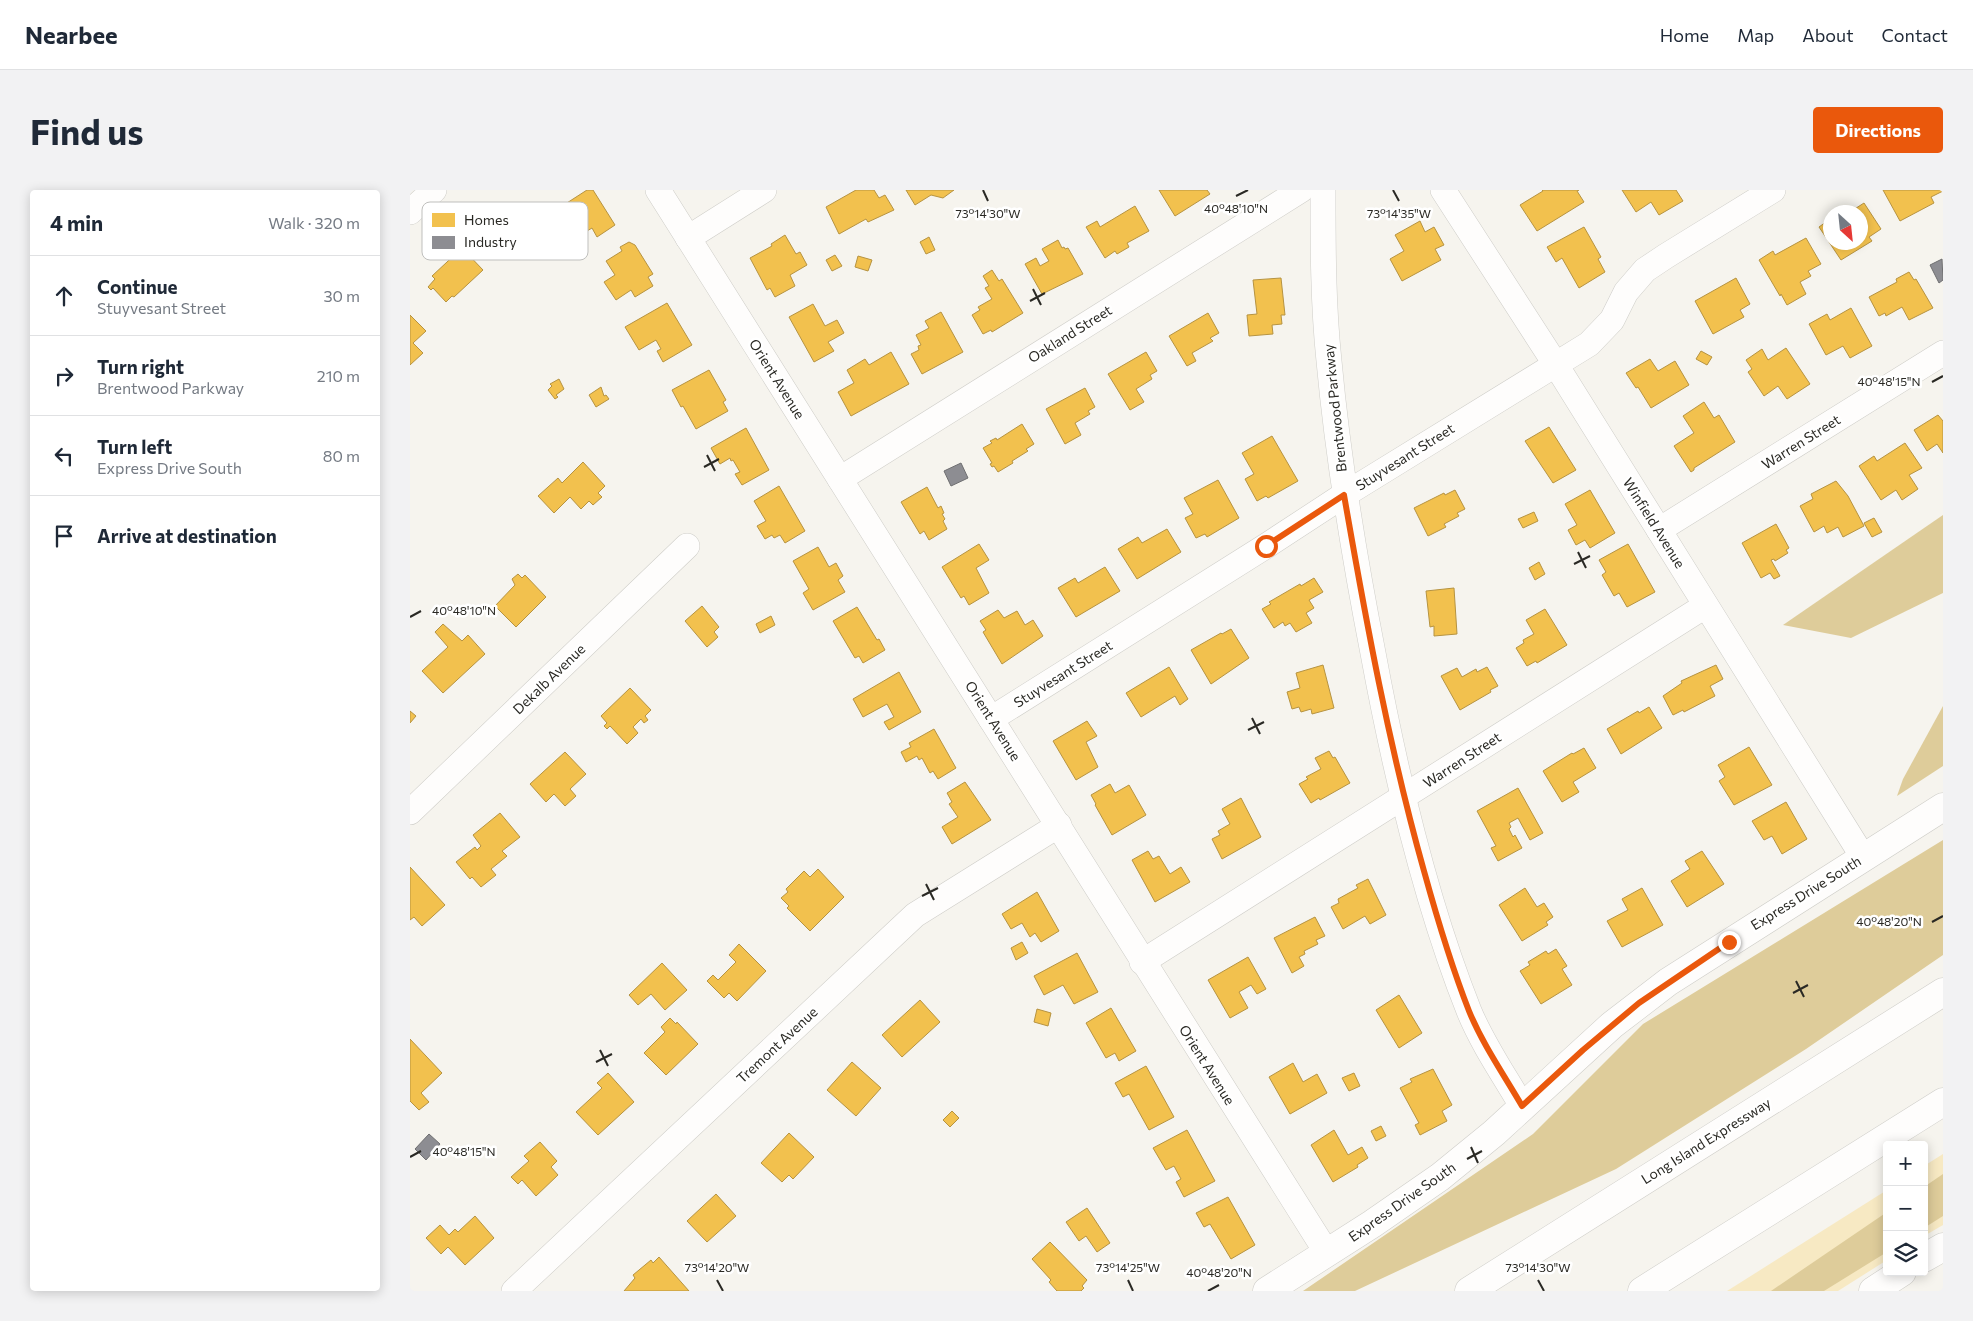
<!DOCTYPE html>
<meta charset="utf-8">
<style>
:root{--surface:#fff;--page:#f2f2f3;--text:#1f2937;--muted:#747a83;--line:#e0e1e3;--accent:#ea580c}
body{margin:0;font-family:Commissioner,sans-serif;background:var(--page);color:var(--text)}
.controls{position:absolute;right:15px;bottom:15px;display:grid;overflow:hidden;border-radius:5px;box-shadow:0 2px 12px #0003}
.controls button{width:45px;height:45px;display:grid;place-items:center;padding:0;border:0;border-bottom:1px solid var(--line);background:var(--surface);color:var(--text);font:25px sans-serif}
.compass{position:absolute;left:1413px;top:15px;width:45px;height:45px;border-radius:50%;background:var(--surface);box-shadow:0 2px 12px #0003;rotate:153deg}
.stop{position:absolute;width:15px;height:15px;margin:-11px;border:4px solid #ea580c;border-radius:50%;background:#fff}
.stop.end{background:#ea580c;border-color:#fff;box-shadow:0 1px 5px #0008}
.list{margin:0;padding:0;list-style:none}
h2{display:flex;justify-content:space-between;align-items:center;height:65px;margin:0;padding:0 20px;font-size:21px}
h2 small{font-size:16px;font-weight:400;color:var(--muted)}
.list li{display:grid;grid-template-columns:32px 1fr auto;gap:15px;align-items:center;box-sizing:border-box;height:80px;padding:0 20px;border-top:1px solid var(--line)}
.list b{display:block;font-size:19px;white-space:nowrap}
.list p{margin:0;font-size:16px;white-space:nowrap;color:var(--muted)}
.list em{font-size:16px;font-style:normal;color:var(--muted)}
.icon{flex:none;width:28px;height:28px;fill:none;stroke:currentColor;stroke-width:2;stroke-linecap:round;stroke-linejoin:round}
.map{position:relative;flex:none;width:1533px;height:1101px;overflow:hidden;border-radius:5px}
header{display:flex;align-items:center;gap:30px;box-sizing:border-box;height:70px;padding:0 25px;background:var(--surface);border-bottom:1px solid var(--line)}
header strong{font-size:24px}
nav{display:flex;gap:28px;margin-inline-start:auto;font-size:18px}
.intro{display:flex;align-items:center;justify-content:space-between;box-sizing:border-box;height:120px;padding:0 30px}
h1{margin:0;font-size:35px}
.button{padding:12px 22px;border-radius:5px;background:var(--accent);color:#fff;font-size:18px;font-weight:700}
main{display:flex;gap:30px;padding:0 30px}
aside{flex:1;background:var(--surface);border-radius:5px;box-shadow:0 2px 12px #0003}
.map>svg:first-child{display:block}
</style>
<header>
<strong>Nearbee</strong>
<nav><a>Home</a><a>Map</a><a>About</a><a>Contact</a></nav>
</header>
<div class="intro"><h1>Find us</h1><a class="button">Directions</a></div>
<main>
<aside>
<h2>4 min<small>Walk · 320 m</small></h2>
<ul class="list">
<li><svg class="icon" aria-label="ahead" viewBox="0 0 24 24"><path d="M12 20V5M6 11l6-6 6 6"/></svg><div><b>Continue</b><p>Stuyvesant Street</p></div><em>30 m</em></li>
<li><svg class="icon" aria-label="right" viewBox="0 0 24 24"><path d="M7 20v-9h11M14 6l5 5-5 5"/></svg><div><b>Turn right</b><p>Brentwood Parkway</p></div><em>210 m</em></li>
<li><svg class="icon" aria-label="left" viewBox="0 0 24 24"><path d="M17 20v-9H6M10 6l-5 5 5 5"/></svg><div><b>Turn left</b><p>Express Drive South</p></div><em>80 m</em></li>
<li><svg class="icon" aria-label="arrive" viewBox="0 0 24 24"><path d="M6 21V4h12l-3 4 3 4H6"/></svg><div><b>Arrive at destination</b></div></li>
</ul>
</aside>
<div class="map">
<svg width="1533" height="1101" viewBox="0 0 1533 1101">
<rect width="100%" height="100%" fill="#f6f4ee"/>
<!-- green -->
<g fill="#f7e9c3">
<polygon points="1533,964 1533,1035 1514,1046 1514,976"/>
<polygon points="1477,1000 1477,1070 1428,1101 1317,1101"/>
</g>
<!-- forest -->
<g fill="#decc9a">
<polygon points="1533,325 1533,403 1441,448 1373,435"/>
<polygon points="1533,516 1533,576 1487,606 1493,589"/>
<polygon points="1533,650 1533,765 1396,859 1206,979 945,1101 893,1101 1123,944 1233,834"/>
<polygon points="1533,984 1533,1026 1514,1038 1514,997"/>
<polygon points="1477,1022 1477,1062 1414,1101 1361,1101"/>
</g>
<!-- homes -->
<g fill="#f2c14e" stroke="#b69341">
<polygon points="177,0 183,0 205,35 187,47 182,38 154,55 145,41 141,43 132,29"/>
<polygon points="446,0 464,0 469,8 475,5 484,20 458,32 456,29 429,44 416,17"/>
<polygon points="496,0 544,0 533,8 521,5 505,15"/>
<polygon points="749,0 797,0 800,4 765,26"/>
<polygon points="1132,0 1169,0 1167,1 1174,12 1127,41 1110,15 1133,1"/>
<polygon points="1212,0 1266,0 1273,11 1249,25 1241,12 1226,22"/>
<polygon points="1473,0 1533,0 1533,1 1521,7 1524,13 1490,31"/>
<polygon points="1454,13 1471,39 1459,47 1462,51 1431,70 1409,37 1420,29 1420,52 1450,52 1450,22 1440,22"/>
<polygon points="725,16 739,41 717,53 719,57 707,64 705,61 695,68 676,37 687,31 690,37"/>
<polygon points="1010,31 1015,42 1024,37 1034,55 1025,59 1031,70 992,91 980,69 994,61 985,45"/>
<polygon points="1174,37 1191,67 1188,69 1195,82 1169,98 1152,68 1146,72 1137,57"/>
<polygon points="375,45 386,64 390,62 397,75 380,85 385,96 365,107 360,98 357,100 340,68 362,56 361,54"/>
<polygon points="519,47 525,60 516,64 510,52"/>
<polygon points="1396,48 1411,74 1398,81 1401,86 1390,92 1396,104 1377,115 1371,104 1370,106 1349,70 1363,61 1365,65"/>
<polygon points="648,50 652,58 654,57 655,59 658,58 673,84 632,104 615,74 626,68 630,76 639,71 632,59"/>
<polygon points="219,52 225,55 243,84 238,87 243,96 225,107 221,100 206,110 194,92 205,85 196,71 212,61 210,57"/>
<polygon points="52,58 73,80 44,107 42,106 36,112 23,98 21,100 18,97 25,89 22,86"/>
<polygon points="425,65 432,76 422,81 416,70"/>
<polygon points="448,66 462,70 458,81 445,77"/>
<polygon points="582,80 589,91 592,89 613,123 582,142 581,140 573,144 562,125 570,120 568,117 582,109 575,98 579,96 573,86"/>
<polygon points="1499,82 1504,90 1506,89 1523,118 1499,130 1492,117 1476,126 1475,123 1469,126 1459,107 1487,92 1486,89"/>
<polygon points="871,88 875,125 871,125 872,134 862,135 863,144 839,146 837,125 847,124 843,90"/>
<polygon points="1326,88 1340,114 1330,120 1334,127 1303,144 1285,111"/>
<polygon points="257,113 282,155 253,172 247,161 251,159 246,150 229,160 215,137"/>
<polygon points="403,114 415,136 427,130 434,143 418,152 424,161 404,172 379,127"/>
<polygon points="1441,118 1462,156 1440,168 1433,156 1416,165 1399,134 1417,124 1420,130"/>
<polygon points="531,122 553,162 512,184 501,164 509,160 508,156 511,155 506,145 519,138 515,131"/>
<polygon points="798,123 809,143 800,148 803,151 782,163 786,171 777,176 759,146"/>
<polygon points="0,125 16,141 3,153 13,163 0,175"/>
<polygon points="1376,158 1400,194 1377,209 1368,196 1354,206 1338,182 1342,179 1336,170 1352,159 1358,170"/>
<polygon points="1291,161 1302,167 1297,175 1286,169"/>
<polygon points="481,162 499,194 441,226 428,202 444,193 437,180 455,169 459,175"/>
<polygon points="736,162 747,181 740,185 742,189 726,199 734,212 720,220 698,184"/>
<polygon points="1240,169 1248,181 1265,171 1279,195 1241,218 1228,197 1226,198 1216,183"/>
<polygon points="299,180 316,210 313,212 318,221 286,239 273,216 271,217 262,200"/>
<polygon points="149,189 154,199 146,205 148,207 145,209 138,200 142,196 140,194"/>
<polygon points="191,197 194,206 196,205 199,209 186,217 179,205"/>
<polygon points="675,198 685,217 678,221 680,224 665,233 671,245 655,254 636,219"/>
<polygon points="1294,212 1304,228 1309,225 1325,252 1284,278 1284,280 1281,282 1264,256 1284,243 1273,226"/>
<polygon points="1528,225 1533,231 1533,263 1527,254 1517,261 1504,240"/>
<polygon points="612,234 624,254 616,259 618,261 602,271 603,273 588,282 584,276 582,277 580,274 582,273 573,258 582,253 580,251 586,248 587,250"/>
<polygon points="1139,237 1166,280 1143,293 1115,251"/>
<polygon points="336,238 359,280 332,295 325,284 330,282 323,270 321,271 320,268 310,274 301,258"/>
<polygon points="862,246 888,291 858,308 856,306 847,311 835,289 844,284 832,263"/>
<polygon points="1495,253 1512,278 1499,285 1508,299 1492,310 1486,300 1471,310 1449,276 1464,266 1467,271"/>
<polygon points="173,272 195,296 188,303 192,307 183,315 179,311 171,319 160,307 144,323 128,306 148,288 152,293"/>
<polygon points="808,290 829,328 797,347 795,344 786,348 775,328 783,324 774,308"/>
<polygon points="1426,291 1438,306 1454,336 1433,347 1428,337 1417,343 1414,336 1404,342 1390,316 1403,309 1401,304"/>
<polygon points="369,296 395,341 375,353 370,345 364,348 362,345 355,349 347,336 356,331 344,311"/>
<polygon points="517,297 528,318 531,316 534,323 532,324 535,329 533,331 537,339 519,350 514,341 510,344 491,312"/>
<polygon points="1045,300 1055,319 1047,323 1049,326 1034,334 1036,337 1018,346 1004,318 1034,303 1035,305"/>
<polygon points="1180,300 1205,343 1180,358 1175,350 1166,355 1158,340 1167,335 1155,314"/>
<polygon points="1124,322 1128,331 1113,338 1108,329"/>
<polygon points="1464,328 1472,342 1462,347 1454,333"/>
<polygon points="1366,334 1379,358 1376,360 1378,363 1365,371 1364,369 1361,370 1370,386 1364,389 1360,383 1351,388 1332,353"/>
<polygon points="757,339 771,362 727,389 708,359 728,347 732,353"/>
<polygon points="569,354 579,370 566,378 579,403 559,415 554,406 551,408 532,377"/>
<polygon points="1218,354 1245,402 1217,417 1209,403 1204,406 1192,385 1196,382 1189,370"/>
<polygon points="408,357 419,377 426,373 433,386 428,390 435,402 403,420 393,403 399,399 383,371"/>
<polygon points="1129,372 1135,384 1125,390 1119,378"/>
<polygon points="695,377 710,401 666,427 648,398 665,388 668,393"/>
<polygon points="108,384 112,388 115,385 136,407 106,437 85,416 105,395 102,389"/>
<polygon points="904,388 913,402 899,410 904,418 896,423 902,433 886,442 880,433 875,436 873,432 864,438 852,419 861,414 859,412 890,394 891,396"/>
<polygon points="1044,398 1047,444 1024,446 1024,436 1020,437 1016,401"/>
<polygon points="292,416 309,437 304,442 308,447 297,457 275,431"/>
<polygon points="447,417 467,450 469,449 475,460 453,473 449,466 445,468 423,431"/>
<polygon points="1135,419 1157,455 1127,473 1126,471 1117,476 1106,458 1114,453 1113,450 1124,444 1116,430"/>
<polygon points="588,420 594,428 607,421 615,435 623,430 633,446 592,474 573,442 576,440 570,431"/>
<polygon points="361,426 365,435 350,443 346,434"/>
<polygon points="33,434 52,451 58,445 75,464 33,503 12,481 38,457 25,442"/>
<polygon points="821,439 839,468 801,494 781,460 811,443 812,444"/>
<polygon points="913,475 924,518 902,524 901,519 891,522 889,517 882,519 877,502 890,498 886,483"/>
<polygon points="1306,475 1313,489 1300,496 1305,506 1274,522 1273,520 1263,525 1253,506 1272,493 1271,491"/>
<polygon points="759,477 778,509 770,515 765,506 731,527 716,503"/>
<polygon points="1077,477 1088,496 1080,500 1081,502 1050,520 1031,486 1047,478 1052,487 1066,479 1067,482"/>
<polygon points="489,482 511,522 479,540 474,532 484,527 477,514 453,527 443,509"/>
<polygon points="220,498 241,520 235,526 238,530 234,533 231,529 223,537 228,543 217,554 200,536 197,539 194,536 197,533 191,526"/>
<polygon points="1239,517 1252,538 1211,564 1197,539 1228,521 1229,523"/>
<polygon points="0,521 6,526 0,533"/>
<polygon points="677,531 687,546 676,552 688,577 666,590 643,551"/>
<polygon points="524,539 546,578 528,589 523,581 520,583 512,568 509,570 507,566 496,572 491,562 501,557 499,553"/>
<polygon points="1339,557 1362,595 1324,615 1309,591 1315,587 1308,575"/>
<polygon points="1174,558 1186,578 1163,592 1169,602 1152,612 1133,581 1162,563 1163,564"/>
<polygon points="919,561 923,568 925,567 940,593 910,610 909,608 901,613 889,594 898,589 896,587 911,579 905,568"/>
<polygon points="155,562 176,584 160,599 166,606 155,616 144,604 136,612 120,594"/>
<polygon points="555,592 581,630 542,654 532,637 548,627 539,614 542,612 537,603"/>
<polygon points="700,594 705,603 719,595 736,625 702,645 685,615 686,614 681,605"/>
<polygon points="1108,598 1133,643 1120,650 1108,628 1099,633 1101,637 1099,639 1103,647 1105,645 1112,658 1088,671 1081,658 1086,656 1067,621"/>
<polygon points="831,608 851,647 812,669 802,649 810,645 808,641 820,634 812,619"/>
<polygon points="1376,612 1397,649 1372,664 1362,646 1354,650 1342,631"/>
<polygon points="90,623 110,647 92,661 97,666 81,679 86,685 71,697 62,687 60,689 46,672 65,657 67,660 71,656 63,645"/>
<polygon points="738,661 743,669 749,666 760,684 771,677 780,692 745,712 722,670"/>
<polygon points="1292,661 1314,694 1277,717 1261,691 1280,679 1275,671"/>
<polygon points="0,677 35,715 12,736 4,727 0,730"/>
<polygon points="408,679 434,707 400,741 377,718 379,716 371,708 378,702 376,699 394,681 400,687"/>
<polygon points="958,689 976,725 960,734 955,726 933,739 921,717 929,713 928,709 948,698 946,695"/>
<polygon points="1115,698 1127,717 1134,713 1143,727 1136,732 1138,735 1112,751 1089,715"/>
<polygon points="1232,698 1253,735 1212,757 1197,731 1218,720 1212,709"/>
<polygon points="627,702 649,741 631,752 625,743 620,747 612,733 601,739 592,724"/>
<polygon points="905,727 915,746 906,750 908,754 894,761 895,764 889,767 894,776 882,783 864,748"/>
<polygon points="612,752 618,763 606,770 601,758"/>
<polygon points="329,754 356,781 327,811 319,803 314,808 297,791 303,785 308,790 326,772 319,765"/>
<polygon points="1146,759 1157,776 1152,779 1162,795 1131,814 1110,781 1120,775 1118,772 1136,761 1138,764"/>
<polygon points="667,763 688,802 664,814 653,795 634,805 624,786"/>
<polygon points="838,767 856,799 847,804 841,795 829,802 838,818 820,828 798,790"/>
<polygon points="252,773 277,800 255,820 241,804 228,815 219,805"/>
<polygon points="989,805 1012,843 989,858 966,820"/>
<polygon points="510,810 530,832 492,867 472,845"/>
<polygon points="701,818 726,861 709,871 705,863 696,868 676,833"/>
<polygon points="627,819 641,823 638,836 624,832"/>
<polygon points="260,828 266,834 267,832 288,854 256,885 234,863 255,842 251,837"/>
<polygon points="0,849 32,883 11,903 19,912 9,920 0,911"/>
<polygon points="442,872 471,898 446,926 417,900"/>
<polygon points="883,873 893,892 907,884 917,903 880,924 859,887"/>
<polygon points="736,876 764,927 739,940 719,904 713,907 705,893"/>
<polygon points="1023,879 1042,915 1032,921 1037,931 1010,945 1005,935 1009,933 990,898 1002,892 1000,889"/>
<polygon points="198,883 224,912 188,945 166,922 192,898 187,893"/>
<polygon points="944,883 950,896 939,901 932,888"/>
<polygon points="542,921 549,928 540,937 533,930"/>
<polygon points="971,936 976,946 966,951 961,941"/>
<polygon points="777,940 805,991 774,1007 766,992 771,989 764,976 756,980 743,958"/>
<polygon points="924,940 938,965 952,957 958,968 947,975 948,977 923,992 901,955"/>
<polygon points="379,943 404,967 383,989 379,985 372,992 351,973"/>
<polygon points="130,952 147,971 141,977 148,985 126,1006 112,990 108,994 101,987 119,971 114,966"/>
<polygon points="306,1004 326,1026 297,1052 277,1031"/>
<polygon points="818,1007 845,1055 821,1069 800,1034 794,1037 786,1023"/>
<polygon points="677,1018 700,1053 687,1062 676,1046 669,1051 656,1032"/>
<polygon points="65,1026 84,1048 55,1075 38,1057 31,1064 16,1048 30,1035 39,1045 45,1039 48,1042"/>
<polygon points="640,1052 677,1090 672,1096 674,1098 671,1101 647,1101 639,1092 641,1090 622,1069"/>
<polygon points="249,1067 279,1101 214,1101 225,1088 223,1085 241,1070 243,1073"/>
</g>
<!-- industry -->
<g fill="#8d8d92" stroke="#6f6f71">
<polygon points="1532,69 1533,90 1529,93 1520,75"/>
<polygon points="551,273 558,288 541,296 534,281"/>
<polygon points="19,944 30,954 16,970 5,959"/>
</g>
<g fill="none" stroke-linecap="round" stroke-linejoin="round">
<defs>
<g id="minor">
<polyline points="248,0 917,1063"/>
<path d="M913 0C913 57 913 114 919 171 928 269 944 366 963 463 985 582 1014 708 1059 821 1073 855 1094 885 1112 916"/>
<polyline points="1033,0 1146,175 1453,667"/>
<polyline points="0,22 24,0"/>
<polyline points="278,48 354,0"/>
<polyline points="430,289 891,0"/>
<polyline points="1249,340 1533,163"/>
<polyline points="581,529 856,356 934,305 1179,154 1202,130 1216,102 1235,80 1256,66 1363,0"/>
<polyline points="0,622 277,356"/>
<polyline points="732,772 1295,416"/>
<polyline points="104,1101 505,725 649,635"/>
</g>
<g id="secondary">
<polyline points="1514,1068 1533,1057"/>
<polyline points="857,1101 962,1034 1030,987 1084,943 1202,835 1258,792 1533,617"/>
<polyline points="1463,1101 1492,1082"/>
</g>
<g id="motorway">
<polyline points="1059,1101 1533,802"/>
<polyline points="1232,1101 1533,912"/>
</g>
</defs>
<!-- minor casing -->
<use href="#minor" stroke="#cecdc8" stroke-width="26"/>
<!-- secondary casing -->
<use href="#secondary" stroke="#cecdc8" stroke-width="29"/>
<!-- motorway casing -->
<use href="#motorway" stroke="#cecdc8" stroke-width="29"/>
<!-- minor -->
<use href="#minor" stroke="#fefdfc" stroke-width="25"/>
<!-- secondary -->
<use href="#secondary" stroke="#fefdfc" stroke-width="28"/>
<!-- motorway -->
<use href="#motorway" stroke="#fefdfc" stroke-width="28"/>
</g>
<g fill="none" stroke-linecap="round" stroke-linejoin="round">
<!-- route -->
<path stroke="#ea580c" stroke-width="6" d="M856 356 934 305C956 431 979 557 1014 681 1027 728 1041 775 1059 821 1073 855 1094 885 1112 916L1173 860 1229 813 1319 752"/>
</g>
<!-- ticks -->
<path fill="none" stroke="#2a2924" stroke-width="2" d="M573 0 578 11M983 0 989 11M826 6 838 0M623 99 631 115M620 111 635 103M1522 192 1533 186M297 265 305 281M294 277 309 269M1168 362 1176 378M1164 374 1180 366M0 427 11 421M842 528 850 544M838 540 854 532M516 694 524 710M512 706 528 698M1522 732 1533 726M1386 791 1394 807M1383 803 1398 795M190 860 198 876M186 872 202 864M1061 957 1068 973M0 967 11 961M1057 969 1072 961M307 1090 313 1101M718 1090 723 1101M1128 1090 1134 1101M798 1101 809 1095"/>
<g text-anchor="middle" stroke-width="5" stroke-linejoin="round" paint-order="stroke">
<!-- street labels -->
<g font-size="14" fill="#2a2924" stroke="#fff">
<text transform="translate(660 144) rotate(-32)" y="5">Oakland Street</text>
<text transform="translate(367 189) rotate(58)" y="5">Orient Avenue</text>
<text transform="translate(925 218) rotate(-96)" y="5">Brentwood Parkway</text>
<text transform="translate(1391 252) rotate(-32)" y="5">Warren Street</text>
<text transform="translate(995 267) rotate(-32)" y="5">Stuyvesant Street</text>
<text transform="translate(1244 333) rotate(58)" y="5">Winfield Avenue</text>
<text transform="translate(653 484) rotate(-32)" y="5">Stuyvesant Street</text>
<text transform="translate(139 489) rotate(-44)" y="5">Dekalb Avenue</text>
<text transform="translate(583 531) rotate(58)" y="5">Orient Avenue</text>
<text transform="translate(1052 570) rotate(-33)" y="5">Warren Street</text>
<text transform="translate(1396 703) rotate(-32)" y="5">Express Drive South</text>
<text transform="translate(367 855) rotate(-43)" y="5">Tremont Avenue</text>
<text transform="translate(797 875) rotate(58)" y="5">Orient Avenue</text>
<text transform="translate(1296 951) rotate(-32)" y="5">Long Island Expressway</text>
<text transform="translate(992 1012) rotate(-35)" y="5">Express Drive South</text>
</g>
</g>
<!-- legend -->
<rect x="12" y="12" width="166" height="58" rx="8" fill="#fff" stroke="#bfbfbd" stroke-width="1"/>
<rect x="22" y="23" width="23" height="14" fill="#f2c14e"/>
<rect x="22" y="46" width="23" height="13" fill="#8d8d92"/>
<g font-size="14" fill="#2a2924">
<text x="54" y="35">Homes</text>
<text x="54" y="57">Industry</text>
</g>
<g font-size="12" text-anchor="middle" fill="#2a2924" stroke="#fff" stroke-width="5" stroke-linejoin="round" paint-order="stroke">
<text x="826" y="23">40°48'10"N</text>
<text x="578" y="28">73°14'30"W</text>
<text x="989" y="28">73°14'35"W</text>
<text x="1479" y="196">40°48'15"N</text>
<text x="54" y="425">40°48'10"N</text>
<text x="1479" y="736">40°48'20"N</text>
<text x="54" y="966">40°48'15"N</text>
<text x="307" y="1082">73°14'20"W</text>
<text x="718" y="1082">73°14'25"W</text>
<text x="1128" y="1082">73°14'30"W</text>
<text x="809" y="1087">40°48'20"N</text>
</g>
</svg>
<div class="controls">
<button>+</button>
<button>−</button>
<button><svg class="icon" aria-label="layers" viewBox="0 0 24 24"><path d="M12 4l9 5-9 5-9-5zM3 14l9 5 9-5"/></svg></button>
</div>
<svg class="compass" viewBox="-18 -18 36 36"><path d="M0-13l5 13h-10z" fill="#e53935"/><path d="M0 13l5-13h-10z" fill="#747a83"/></svg>
<div class="stop" style="left:856px;top:356px"></div>
<div class="stop end" style="left:1319px;top:752px"></div>
</div>
</main>
